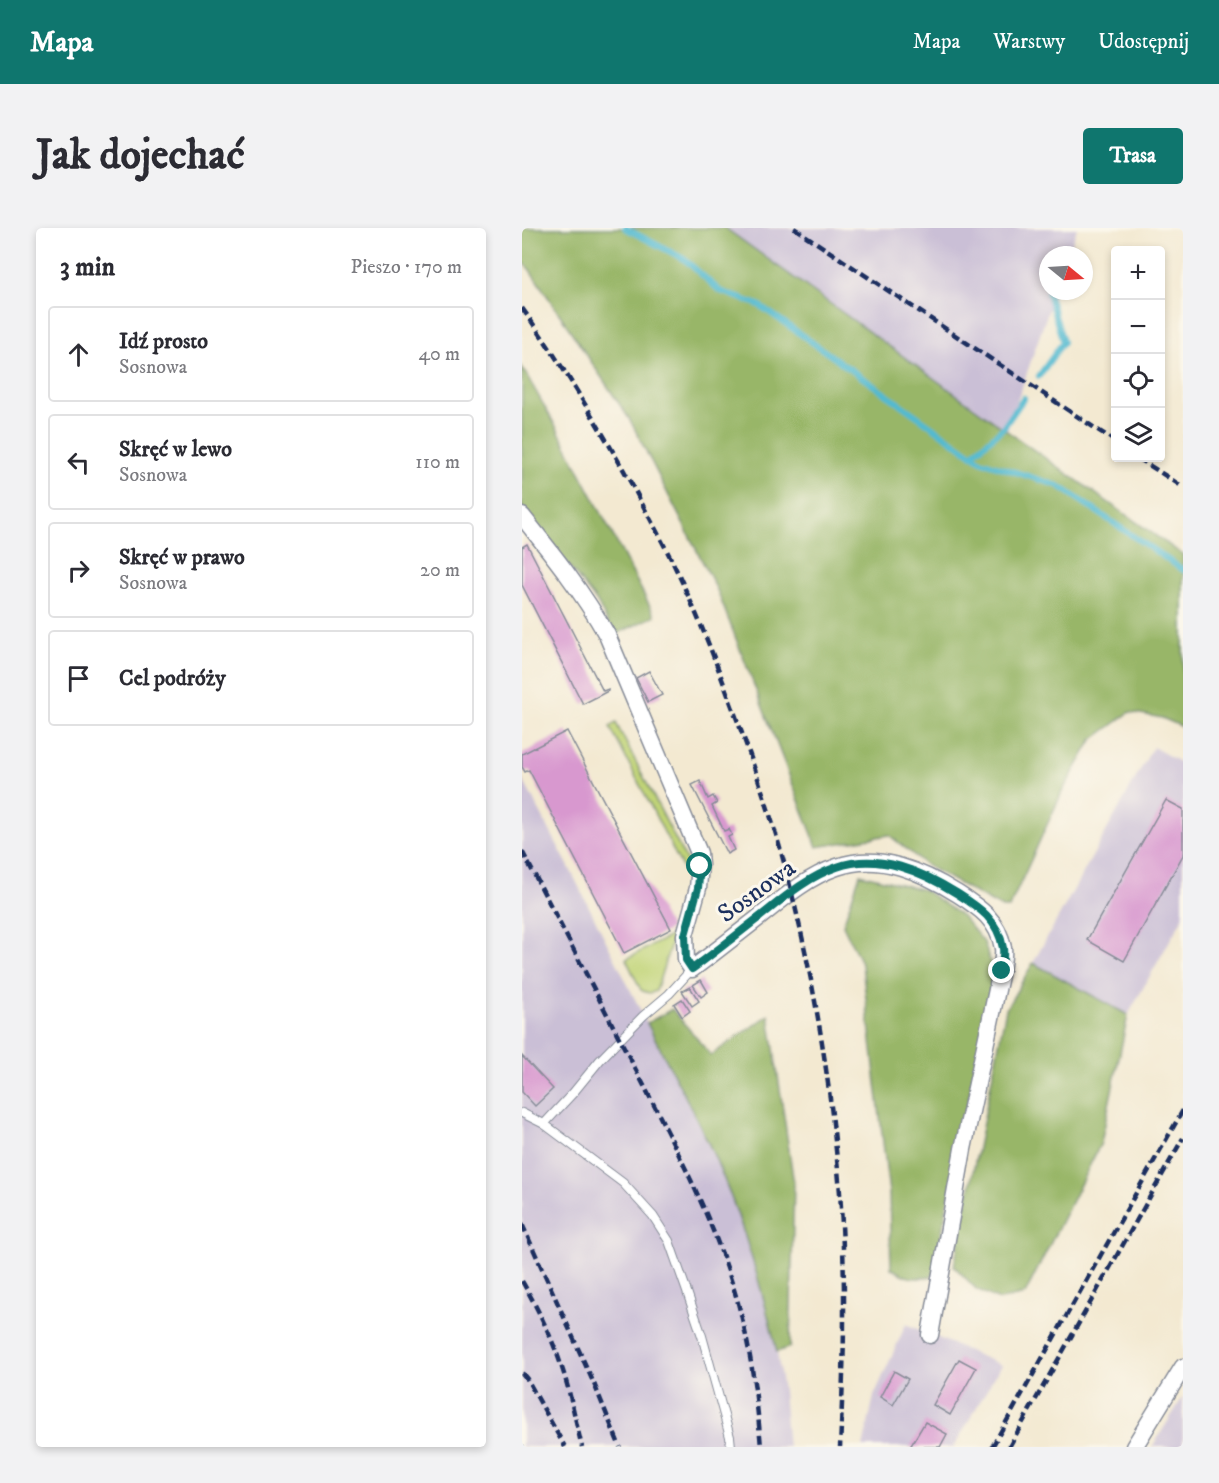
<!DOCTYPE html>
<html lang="pl">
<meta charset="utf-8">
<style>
:root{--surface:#fff;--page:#f2f2f3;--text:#2b2b33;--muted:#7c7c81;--line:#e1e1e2;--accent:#0f766e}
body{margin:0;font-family:"IM FELL DW Pica",serif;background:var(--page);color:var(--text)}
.controls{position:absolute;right:18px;top:18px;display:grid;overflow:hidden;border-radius:6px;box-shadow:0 3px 9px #0003}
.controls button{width:54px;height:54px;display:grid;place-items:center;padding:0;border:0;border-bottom:2px solid var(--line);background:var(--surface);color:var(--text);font:30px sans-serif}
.compass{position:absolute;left:517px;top:18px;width:54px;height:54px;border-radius:50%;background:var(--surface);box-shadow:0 3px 9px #0003;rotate:108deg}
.stop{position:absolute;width:18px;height:18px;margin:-14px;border:4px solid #0f766e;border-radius:50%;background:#fff}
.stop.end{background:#0f766e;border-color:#fff;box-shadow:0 2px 6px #0008}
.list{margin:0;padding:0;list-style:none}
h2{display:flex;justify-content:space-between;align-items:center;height:78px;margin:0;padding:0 24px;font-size:26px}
h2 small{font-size:20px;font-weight:400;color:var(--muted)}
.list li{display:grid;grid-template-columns:39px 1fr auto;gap:18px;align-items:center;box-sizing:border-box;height:96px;margin:0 12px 12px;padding:0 12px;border:2px solid var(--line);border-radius:6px}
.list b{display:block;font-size:22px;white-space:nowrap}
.list p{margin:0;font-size:20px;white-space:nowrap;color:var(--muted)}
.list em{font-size:20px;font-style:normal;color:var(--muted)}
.icon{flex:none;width:33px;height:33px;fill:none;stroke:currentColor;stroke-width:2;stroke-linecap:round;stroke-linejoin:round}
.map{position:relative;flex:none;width:661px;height:1219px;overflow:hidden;border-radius:6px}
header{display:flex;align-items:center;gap:36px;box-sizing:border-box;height:84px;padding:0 30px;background:var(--accent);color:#fff}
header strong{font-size:28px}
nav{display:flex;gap:33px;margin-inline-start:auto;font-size:21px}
.intro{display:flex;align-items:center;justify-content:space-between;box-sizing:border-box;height:144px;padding:0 36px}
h1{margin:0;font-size:42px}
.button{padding:15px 27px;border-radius:6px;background:var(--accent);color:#fff;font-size:21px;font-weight:700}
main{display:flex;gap:36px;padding:0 36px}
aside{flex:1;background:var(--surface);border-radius:6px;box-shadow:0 3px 9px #0003}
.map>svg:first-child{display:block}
</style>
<header>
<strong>Mapa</strong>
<nav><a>Mapa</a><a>Warstwy</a><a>Udostępnij</a></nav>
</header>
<div class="intro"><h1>Jak dojechać</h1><a class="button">Trasa</a></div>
<main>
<aside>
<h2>3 min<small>Pieszo · 170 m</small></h2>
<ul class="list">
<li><svg class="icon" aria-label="ahead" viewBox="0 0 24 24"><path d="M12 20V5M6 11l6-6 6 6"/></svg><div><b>Idź prosto</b><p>Sosnowa</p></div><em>40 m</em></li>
<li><svg class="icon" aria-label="left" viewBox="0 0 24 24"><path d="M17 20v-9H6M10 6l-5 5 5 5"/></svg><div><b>Skręć w lewo</b><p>Sosnowa</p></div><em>110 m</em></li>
<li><svg class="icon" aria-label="right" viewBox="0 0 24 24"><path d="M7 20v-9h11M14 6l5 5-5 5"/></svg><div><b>Skręć w prawo</b><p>Sosnowa</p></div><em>20 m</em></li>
<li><svg class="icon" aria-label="arrive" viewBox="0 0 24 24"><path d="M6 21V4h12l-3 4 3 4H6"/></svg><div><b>Cel podróży</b></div></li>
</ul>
</aside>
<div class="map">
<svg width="661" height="1219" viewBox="0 0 661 1219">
<rect width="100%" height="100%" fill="#fbf7ec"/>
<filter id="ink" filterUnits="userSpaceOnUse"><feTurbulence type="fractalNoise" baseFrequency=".0167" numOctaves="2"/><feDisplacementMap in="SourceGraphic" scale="12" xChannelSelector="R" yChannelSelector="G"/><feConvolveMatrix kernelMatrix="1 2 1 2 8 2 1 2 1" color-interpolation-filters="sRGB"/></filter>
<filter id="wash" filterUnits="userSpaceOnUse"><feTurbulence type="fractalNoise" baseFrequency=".008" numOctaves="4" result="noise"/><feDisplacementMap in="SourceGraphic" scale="24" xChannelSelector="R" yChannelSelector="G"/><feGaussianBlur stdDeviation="1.35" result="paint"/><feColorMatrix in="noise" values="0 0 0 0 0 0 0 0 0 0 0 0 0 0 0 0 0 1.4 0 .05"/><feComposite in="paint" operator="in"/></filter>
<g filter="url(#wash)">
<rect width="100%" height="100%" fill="#f3e9d1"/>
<!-- industrial -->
<g fill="#cabfd6">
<polygon points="203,0 555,0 546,27 526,27 526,63 533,63 485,203"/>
<polygon points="631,519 661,536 661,689 606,787 511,735"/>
<polygon points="0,550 46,637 119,783 174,890 207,962 235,1043 247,1088 255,1124 261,1163 266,1219 0,1219"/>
<polygon points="384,1096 479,1137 432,1219 341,1219 352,1168"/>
<polygon points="661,1169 661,1219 630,1219"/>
</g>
<!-- green -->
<g fill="#c1d477" stroke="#6e826a" stroke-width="1.5">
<polygon points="94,495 167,638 161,641 88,499"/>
<path d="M152 706 134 763C128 766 125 765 119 762L104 731Z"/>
</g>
<!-- forest -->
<g fill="#98b668" stroke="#5a7263" stroke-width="1.5">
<polygon points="0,0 203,0 485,203 661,327 661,499 640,490 608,484 570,512 541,562 487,680 480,680 404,637 367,607 295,619 195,362 108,192 8,42 0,33"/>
<polygon points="0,139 36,202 133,388 92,407 75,374 0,279"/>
<path d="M338 646 402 662 440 688 462 714 472 746 411 1048C392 1052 386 1051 369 1040L367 965 340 737 321 697Z"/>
<polygon points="511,735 606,787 579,915 503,1066 477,1072 454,1061 432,1038 484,781"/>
<path d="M150 781 189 827 247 787 272 956 268 1119 255 1124C242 1069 227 1014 206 961 184 904 153 850 125 795Z"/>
</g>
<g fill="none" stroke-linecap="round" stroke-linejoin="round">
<!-- stream -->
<g stroke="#53bad0" stroke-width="6">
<polyline points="103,0 162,31 198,63 237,77 459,233 537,258 661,342"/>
<polyline points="517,148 541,114 526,65"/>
<polyline points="450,227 481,200 502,170"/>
</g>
</g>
<g id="blocks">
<!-- building -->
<g fill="#d898cf">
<polygon points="5,316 81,463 86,461 86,463 61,476 0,357 0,319"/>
<polygon points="127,443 140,467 126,474 114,450"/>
<polygon points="45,503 149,701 102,725 7,542 3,544 0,539 0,526"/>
<polygon points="178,553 186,571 191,568 195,575 190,578 202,603 207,601 210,607 206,609 212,622 205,626 170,557"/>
<polygon points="644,572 661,581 661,627 602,733 565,712"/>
<polygon points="179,752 186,764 179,769 171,757"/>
<polygon points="168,759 177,773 170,778 160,763"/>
<polygon points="160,771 168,783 160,789 152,776"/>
<polygon points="0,828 31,861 13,878 0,864"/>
<polygon points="437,1131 454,1140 428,1187 411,1177"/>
<polygon points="372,1143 386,1151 371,1177 358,1169"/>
<polygon points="403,1194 425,1206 418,1219 388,1219"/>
</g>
</g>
</g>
<g filter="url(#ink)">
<use href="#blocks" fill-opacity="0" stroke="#878c98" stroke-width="1.5"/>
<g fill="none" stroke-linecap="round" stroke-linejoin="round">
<defs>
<g id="service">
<polyline points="0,885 22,896 101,955 131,988 147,1013 164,1061 180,1108 208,1209 209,1219"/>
<polyline points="22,896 51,865 78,832 121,788 147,766 170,741"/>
</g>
<g id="minor">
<path d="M0 288C32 328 60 363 85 407L177 625 178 637 176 660 163 707 164 732 170 741C192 725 213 708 235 691 259 672 285 649 315 639 357 624 401 644 436 666 458 680 476 692 481 720 482 727 480 736 479 743L441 921 408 1107"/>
<polyline points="612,1219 661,1139"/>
</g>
</defs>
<!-- service casing -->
<use href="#service" stroke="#878c98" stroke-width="10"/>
<!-- minor casing -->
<use href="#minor" stroke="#878c98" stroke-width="19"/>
<!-- service -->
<use href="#service" stroke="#fff" stroke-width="8"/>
<!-- minor -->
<use href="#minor" stroke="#fff" stroke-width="16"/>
<!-- rail -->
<g stroke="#1b2f5e" stroke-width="4.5" stroke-dasharray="9 4.5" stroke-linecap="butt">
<polyline points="272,0 594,214"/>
<path d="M0 80C40 136 75 195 109 255 128 291 148 326 164 363 180 398 194 434 207 470 231 534 254 599 270 666 291 750 305 836 314 922 325 1021 323 1120 318 1219"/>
<polyline points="616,230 661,259"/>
<path d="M0 623C39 697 77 771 116 846 154 920 193 994 216 1075 229 1122 235 1171 239 1219"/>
<polyline points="0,996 73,1158 98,1219"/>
<path d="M0 1053C19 1086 36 1122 46 1160 51 1179 55 1199 60 1219"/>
<polyline points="0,1145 5,1151 43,1219"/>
<polyline points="0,1218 1,1219"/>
<polyline points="470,1219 661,882"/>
<polyline points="487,1219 661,910"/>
</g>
</g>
</g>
<g fill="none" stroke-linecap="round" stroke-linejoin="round" filter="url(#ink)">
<!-- route -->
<path stroke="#0f766e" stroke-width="8" d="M178 638 176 660 163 707 164 732 170 741C192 725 213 708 235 691 259 672 285 649 315 639 357 624 401 644 436 666 458 680 476 692 481 720 482 727 480 735 480 743"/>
</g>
<g text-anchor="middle" stroke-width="6" stroke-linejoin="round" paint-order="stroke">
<!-- street labels -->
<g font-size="26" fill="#1b2f5e" stroke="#fbf7ec">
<text transform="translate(234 662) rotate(-36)" y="9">Sosnowa</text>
</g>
</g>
</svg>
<div class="controls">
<button>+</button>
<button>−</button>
<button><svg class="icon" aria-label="locate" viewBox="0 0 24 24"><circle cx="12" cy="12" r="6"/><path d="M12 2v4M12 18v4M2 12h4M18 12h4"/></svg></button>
<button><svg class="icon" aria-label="layers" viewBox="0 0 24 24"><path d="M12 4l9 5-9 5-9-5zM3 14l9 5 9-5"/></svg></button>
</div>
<svg class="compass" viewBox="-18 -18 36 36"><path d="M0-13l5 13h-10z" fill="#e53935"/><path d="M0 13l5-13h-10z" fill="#7c7c81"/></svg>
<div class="stop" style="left:178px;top:638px"></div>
<div class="stop end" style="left:480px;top:743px"></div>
</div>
</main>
